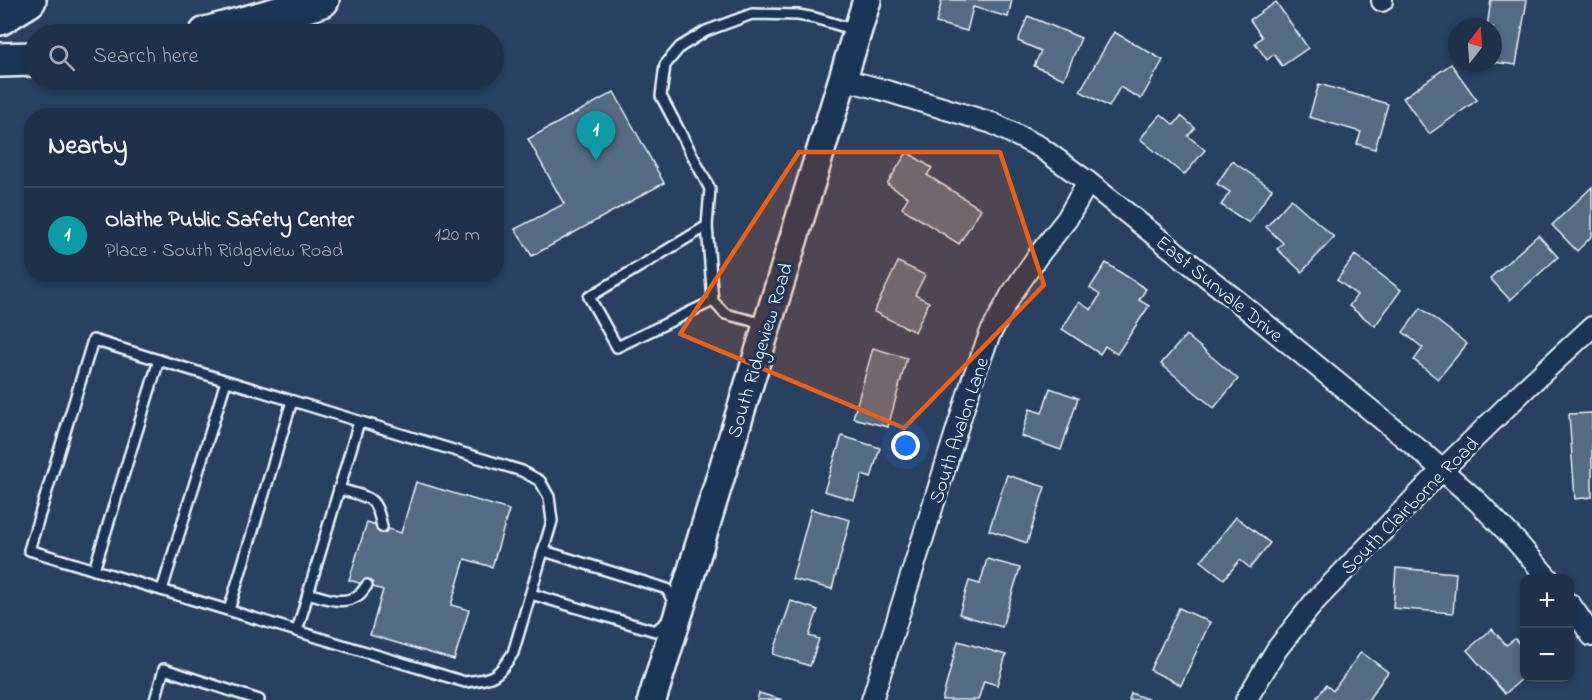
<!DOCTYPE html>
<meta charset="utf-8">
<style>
:root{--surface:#1f3049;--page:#2c3c53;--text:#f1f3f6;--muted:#a1a9b4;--line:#3c4b61;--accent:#e797bd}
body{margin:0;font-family:"Indie Flower",sans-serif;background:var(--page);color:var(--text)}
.controls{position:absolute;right:18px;bottom:18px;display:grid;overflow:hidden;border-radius:12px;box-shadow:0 3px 9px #0003}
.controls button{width:54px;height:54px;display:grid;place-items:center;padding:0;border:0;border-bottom:2px solid var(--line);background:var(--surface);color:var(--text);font:30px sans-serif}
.compass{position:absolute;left:1448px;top:18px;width:54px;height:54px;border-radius:50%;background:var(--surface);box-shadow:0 3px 9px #0003;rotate:17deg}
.you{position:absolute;left:906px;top:446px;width:21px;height:21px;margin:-15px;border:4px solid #fff;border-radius:50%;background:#1a73e8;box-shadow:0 0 0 9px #1a73e833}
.badge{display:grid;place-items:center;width:39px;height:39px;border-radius:50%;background:var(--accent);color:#fff;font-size:20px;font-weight:700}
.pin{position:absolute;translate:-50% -50px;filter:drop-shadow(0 2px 3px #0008)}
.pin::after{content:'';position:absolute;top:32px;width:21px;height:18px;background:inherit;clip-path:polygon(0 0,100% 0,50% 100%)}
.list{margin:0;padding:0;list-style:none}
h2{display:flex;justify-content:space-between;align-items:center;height:78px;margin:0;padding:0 24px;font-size:26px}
h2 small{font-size:20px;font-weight:400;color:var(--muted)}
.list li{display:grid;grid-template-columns:39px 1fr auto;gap:18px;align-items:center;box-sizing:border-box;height:96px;padding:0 24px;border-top:2px solid var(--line)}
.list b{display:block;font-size:22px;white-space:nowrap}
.list p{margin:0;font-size:20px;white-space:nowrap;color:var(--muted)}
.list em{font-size:20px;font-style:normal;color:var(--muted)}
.icon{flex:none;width:33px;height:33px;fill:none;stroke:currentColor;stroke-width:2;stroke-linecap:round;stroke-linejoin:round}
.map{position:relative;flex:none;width:1592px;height:700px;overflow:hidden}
.search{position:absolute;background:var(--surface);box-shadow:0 3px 9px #0003;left:24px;top:24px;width:480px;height:66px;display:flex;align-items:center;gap:15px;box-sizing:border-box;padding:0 21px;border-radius:33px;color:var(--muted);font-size:22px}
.panel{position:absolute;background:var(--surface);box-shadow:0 3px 9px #0003;left:24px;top:108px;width:480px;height:174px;border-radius:24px}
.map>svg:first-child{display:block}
</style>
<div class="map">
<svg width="1592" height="700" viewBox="0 0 1592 700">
<rect width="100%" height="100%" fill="#294061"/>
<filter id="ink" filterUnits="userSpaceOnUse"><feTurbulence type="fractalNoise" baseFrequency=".0167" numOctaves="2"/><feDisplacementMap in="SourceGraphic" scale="12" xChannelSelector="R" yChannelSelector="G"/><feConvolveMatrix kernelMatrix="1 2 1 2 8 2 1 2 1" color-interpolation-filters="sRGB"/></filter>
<g filter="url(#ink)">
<!-- building -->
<g fill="#556a83" stroke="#e8f1f8" stroke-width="1.5">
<polygon points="942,0 1012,0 1008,17 973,7 967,31 936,23"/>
<polygon points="1491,0 1527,0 1516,65 1493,62 1493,27 1487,27"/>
<polygon points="1276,2 1308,48 1282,66 1274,54 1267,60 1255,43 1262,37 1250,20"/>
<polygon points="1028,16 1081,38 1064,79 1034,66 1041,51 1018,41"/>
<polygon points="1114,32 1163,60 1141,99 1120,87 1109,107 1080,91"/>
<polygon points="1451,64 1477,100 1429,134 1403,98"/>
<polygon points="1319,84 1388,104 1375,149 1357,144 1361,132 1309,117"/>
<polygon points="614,92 664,183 532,256 515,229 564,204 528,139"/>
<polygon points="1161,114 1174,125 1181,116 1195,128 1188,136 1205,150 1184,175 1140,139"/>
<polygon points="907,152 932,168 927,175 981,209 959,244 902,208 908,197 887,184"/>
<polygon points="1232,161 1272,189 1249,223 1221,205 1230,192 1217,184"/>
<polygon points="1592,187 1592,236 1577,251 1552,225"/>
<polygon points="1291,199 1334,237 1302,272 1277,249 1283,243 1266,227"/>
<polygon points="1538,235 1558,257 1510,300 1490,278"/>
<polygon points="1355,255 1401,290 1375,326 1349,306 1357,295 1337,280"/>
<polygon points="898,262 925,275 915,295 929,302 915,332 874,312"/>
<polygon points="1106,263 1146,289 1139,300 1149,306 1117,354 1105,346 1100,354 1062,329 1079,302 1091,310 1100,295 1090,288"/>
<polygon points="1421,308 1467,344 1438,379 1414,360 1423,348 1403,332"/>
<polygon points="1186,335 1238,379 1214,408 1161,364"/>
<polygon points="873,348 907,358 888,427 853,418"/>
<polygon points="1050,388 1078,398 1061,450 1021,436 1030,409 1042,413"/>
<polygon points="1592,413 1592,497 1575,499 1569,414"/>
<polygon points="842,436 880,448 871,478 862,475 854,500 824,491"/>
<polygon points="1007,475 1045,487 1027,543 989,530"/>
<polygon points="416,482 509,510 492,567 465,559 451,605 469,610 454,660 370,635 383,590 349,580 367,522 401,533"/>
<polygon points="811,509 850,520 832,589 792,579"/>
<polygon points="1236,517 1270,543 1250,568 1240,560 1224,579 1201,561"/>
<polygon points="987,559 1020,568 1002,627 959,614 969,581 980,584"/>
<polygon points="1396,568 1456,573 1453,613 1393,608"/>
<polygon points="791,601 818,610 809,636 819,639 810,666 773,654"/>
<polygon points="1179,608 1210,622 1181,685 1150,670"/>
<polygon points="1492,629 1506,645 1515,639 1524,649 1524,677 1505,694 1467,650"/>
<polygon points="958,641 1006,655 997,685 984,681 978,700 942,700"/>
<polygon points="1361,652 1388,672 1368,700 1315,700 1326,685 1333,691"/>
<polygon points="759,693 783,700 757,700"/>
<polygon points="1131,693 1150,700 1129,700"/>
</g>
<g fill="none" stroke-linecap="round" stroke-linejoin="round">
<defs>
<g id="lane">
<polyline points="707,226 710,189 661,96 665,65 680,47 706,31 752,14 798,15 815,18 855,30"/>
<polyline points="713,301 707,226 589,297 617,347 713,301 725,314 765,324"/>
<path d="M93 340 522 471 540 481 549 497 552 521 513 653C498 677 493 679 465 682L29 550Z"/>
<path d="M339 489C368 498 376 494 382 527"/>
<polyline points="544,551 667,589 675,606"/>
<polyline points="94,570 159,360"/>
<polyline points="162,590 226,381"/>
<path d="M308 593C323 597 342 606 357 596 361 594 364 589 367 585"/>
<polyline points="531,594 655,631 669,620"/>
<polyline points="229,610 292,401"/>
<polyline points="297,631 359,422"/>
<polyline points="155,700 164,669 259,700"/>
</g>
<g id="street">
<polyline points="1382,0 1382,1"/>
<polyline points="842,79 880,89 992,123 1040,147 1088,182 1241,304 1423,453 1477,501 1515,540 1548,578"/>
<polyline points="1570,604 1592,636"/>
<polyline points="872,700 973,378 990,334 1011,295 1037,257 1067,219 1088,182"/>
<polyline points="1246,700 1277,649 1315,601 1442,470 1526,388 1592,327"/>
</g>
<polyline id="secondary" points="652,700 867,0"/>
<g id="highway">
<polyline points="0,18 29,0"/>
<polyline points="206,34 282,13 322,0"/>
<polyline points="0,60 34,59"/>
</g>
</defs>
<!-- lane casing -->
<use href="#lane" stroke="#e8f1f8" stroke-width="14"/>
<!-- street casing -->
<use href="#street" stroke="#e8f1f8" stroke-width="24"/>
<!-- secondary casing -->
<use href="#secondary" stroke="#e8f1f8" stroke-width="32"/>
<!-- highway casing -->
<use href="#highway" stroke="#e8f1f8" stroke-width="38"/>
<!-- lane -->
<use href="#lane" stroke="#1d3557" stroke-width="9"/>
<!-- street -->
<use href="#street" stroke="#1d3557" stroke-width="20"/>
<!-- secondary -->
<use href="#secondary" stroke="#1d3557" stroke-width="27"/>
<!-- highway -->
<use href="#highway" stroke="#1d3557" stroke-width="33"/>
</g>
</g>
<!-- marked area -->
<path fill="#e86118" fill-opacity="0.2" stroke="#e86118" stroke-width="4.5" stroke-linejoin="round" d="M799 152H1000L1044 285 904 428 680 334Z"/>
<g text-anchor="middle" stroke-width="6" stroke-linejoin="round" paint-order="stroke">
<!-- street labels -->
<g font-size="20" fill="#e8f1f8" stroke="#1d3557">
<text transform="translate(1220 288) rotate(39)" y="7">East Sunvale Drive</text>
<text transform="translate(759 350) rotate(-73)" y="7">South Ridgeview Road</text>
<text transform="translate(958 430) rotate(-72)" y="7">South Avalon Lane</text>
<text transform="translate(1409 505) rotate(-45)" y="7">South Clairborne Road</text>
</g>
</g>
</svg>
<div class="controls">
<button>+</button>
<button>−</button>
</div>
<svg class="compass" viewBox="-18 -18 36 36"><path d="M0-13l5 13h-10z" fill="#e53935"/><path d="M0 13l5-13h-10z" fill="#a1a9b4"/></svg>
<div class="you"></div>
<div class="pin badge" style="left:596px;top:161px;background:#0f9aa8">1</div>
<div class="search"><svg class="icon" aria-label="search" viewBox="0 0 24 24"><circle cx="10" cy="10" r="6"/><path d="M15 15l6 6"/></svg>Search here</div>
<section class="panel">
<h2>Nearby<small></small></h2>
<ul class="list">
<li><span class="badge" style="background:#0f9aa8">1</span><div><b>Olathe Public Safety Center</b><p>Place · South Ridgeview Road</p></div><em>120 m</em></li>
</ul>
</section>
</div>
